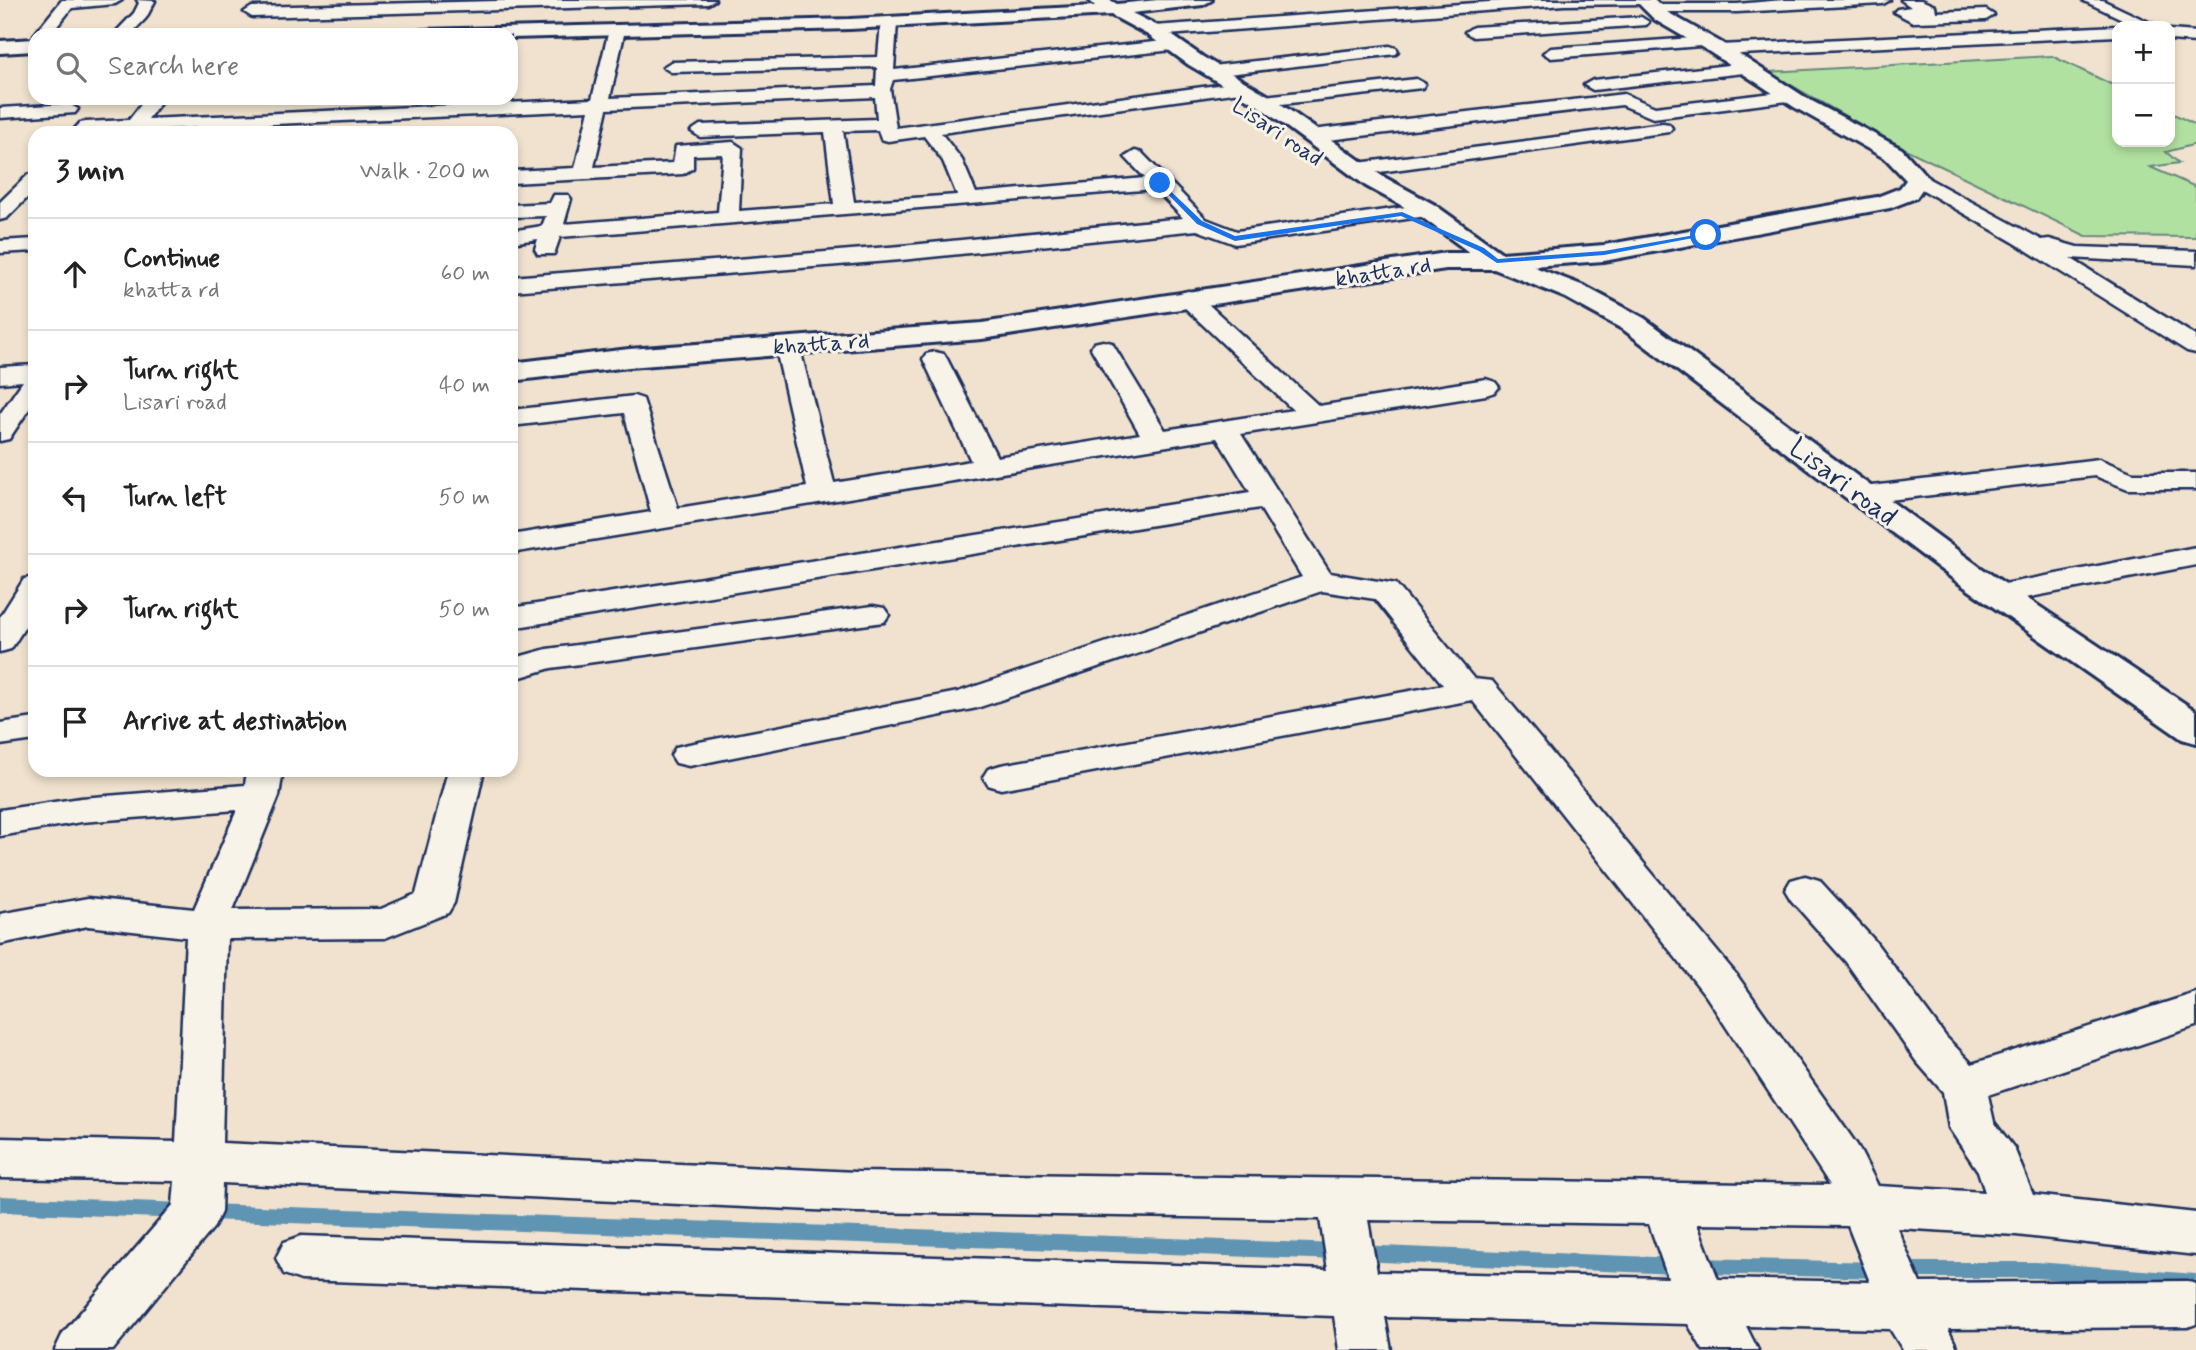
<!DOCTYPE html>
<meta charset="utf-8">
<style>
:root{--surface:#fff;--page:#f2f2f2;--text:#222;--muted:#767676;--line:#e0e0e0}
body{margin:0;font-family:Mynerve,sans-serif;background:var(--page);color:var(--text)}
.controls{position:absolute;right:21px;top:21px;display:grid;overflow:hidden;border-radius:14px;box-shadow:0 4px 10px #0003}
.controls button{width:63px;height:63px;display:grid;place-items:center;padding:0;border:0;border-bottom:2px solid var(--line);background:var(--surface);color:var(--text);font:35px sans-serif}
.stop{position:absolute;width:21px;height:21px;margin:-16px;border:5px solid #1a73e8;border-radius:50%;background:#fff}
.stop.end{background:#1a73e8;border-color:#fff;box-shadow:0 2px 7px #0008}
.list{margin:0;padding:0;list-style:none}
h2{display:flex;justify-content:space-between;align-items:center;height:91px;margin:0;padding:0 28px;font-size:30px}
h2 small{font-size:23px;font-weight:400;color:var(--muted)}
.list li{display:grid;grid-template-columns:46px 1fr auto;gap:21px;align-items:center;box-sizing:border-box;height:112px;padding:0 28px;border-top:2px solid var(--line)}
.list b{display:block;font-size:26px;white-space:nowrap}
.list p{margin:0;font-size:23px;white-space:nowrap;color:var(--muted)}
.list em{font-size:23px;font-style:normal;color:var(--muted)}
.icon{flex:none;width:38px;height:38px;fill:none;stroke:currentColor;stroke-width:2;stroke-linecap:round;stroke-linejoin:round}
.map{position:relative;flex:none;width:2196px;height:1350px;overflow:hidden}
.search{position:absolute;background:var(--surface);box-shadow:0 4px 10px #0003;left:28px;top:28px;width:490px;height:77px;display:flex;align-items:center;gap:18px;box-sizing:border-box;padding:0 24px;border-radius:21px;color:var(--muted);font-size:26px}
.panel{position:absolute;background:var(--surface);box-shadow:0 4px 10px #0003;left:28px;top:126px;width:490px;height:651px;border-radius:21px}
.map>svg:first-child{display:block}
</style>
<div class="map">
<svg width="2196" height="1350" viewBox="0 0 2196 1350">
<rect width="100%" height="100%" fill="#f0e2ce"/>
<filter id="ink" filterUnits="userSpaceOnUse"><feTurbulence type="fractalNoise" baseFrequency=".0143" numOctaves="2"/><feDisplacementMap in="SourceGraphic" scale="14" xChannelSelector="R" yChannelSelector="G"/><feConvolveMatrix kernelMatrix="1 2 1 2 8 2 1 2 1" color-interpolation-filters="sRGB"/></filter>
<g filter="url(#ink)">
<!-- green -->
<polygon fill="#b1e1a0" stroke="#66887f" stroke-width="2" points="2052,56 2117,87 2117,142 2170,142 2170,112 2196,125 2196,144 2166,152 2179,163 2150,167 2196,187 2196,237 2086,236 1895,144 1768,72"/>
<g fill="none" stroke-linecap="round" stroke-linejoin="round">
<!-- stream -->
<g fill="#5f94b3" fill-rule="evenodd">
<polygon points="0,1196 185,1203 191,1206 194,1211 191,1216 185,1219 0,1212"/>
<polygon points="207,1204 1339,1244 1345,1246 1348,1252 1345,1258 1339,1260 207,1220 201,1217 198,1212 201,1207"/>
<polygon points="1357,1245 1678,1258 1684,1260 1687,1266 1684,1272 1678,1274 1357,1261 1351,1259 1348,1253 1351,1247"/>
<polygon points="1697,1258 1881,1262 1887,1264 1890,1270 1887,1276 1881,1278 1697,1274 1691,1272 1688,1266 1691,1260"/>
<polygon points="1900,1262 2036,1262 2196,1274 2196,1290 2036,1278 1900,1278 1894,1276 1891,1270 1894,1264"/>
</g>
<defs>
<g id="street">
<polygon points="122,0 115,4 72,8 50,35 34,35 62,0"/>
<polygon points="137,0 155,1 146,18 130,35 113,35 134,13 139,3"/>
<polygon points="538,0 715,0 708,4 252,17 244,12 252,7"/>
<polygon points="1517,0 1651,0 1644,4 1564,5 1154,36 1146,31 1154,26"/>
<polygon points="1783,0 1890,0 1883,4 1737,12 1652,12 1645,8 1652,4 1737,4"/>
<polygon points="1901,0 1921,0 1935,6 1936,12 1986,10 1994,15 1986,20 1913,22 1894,12 1897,9 1911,7"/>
<polygon points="2082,0 2102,0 2157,26 2137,26"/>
<path d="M889 17 897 22 894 70 1173 40 1181 45 1173 50 893 80 890 89 896 128 1240 82 1249 87 1240 92 941 133 962 160 976 193 1145 178 1125 157 1135 151 1142 153 1206 219 1237 231 1427 204 1434 206 1437 210 1434 214 1427 216 1235 244 1197 230 901 260 511 291V277L901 246 1183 218 1155 189 560 237 554 254H538L535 249 538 239 511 243V231L542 226 546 216 511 217V205L550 203 554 195H568L571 199 564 224 718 212 723 154 693 155V168L683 174 511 183V171L575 168 589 110 71 133 80 123 86 122 129 120 146 98H164L148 119 592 99 609 30 617 25 625 30 610 98 876 86 877 67 671 72 663 67 671 62 878 57 881 22ZM875 97 877 119 700 125 691 131 700 137 825 132 834 204 739 211 742 148 733 142 676 146 673 163 594 167 607 109ZM878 130 881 139 888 141 924 136 943 161 957 195 854 202 843 131Z"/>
<polygon points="1641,17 1649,22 1646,25 1473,37 1465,32 1473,27"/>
<polygon points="2117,26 2117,36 1719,55 1711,50 1719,45"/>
<polygon points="2170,30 2196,32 2196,42 2170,40"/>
<polygon points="1707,37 1715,42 1713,45 1551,58 1543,53 1551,48"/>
<polygon points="1390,46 1396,48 1398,51 1396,54 1212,76 1204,71 1212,66"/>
<polygon points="1747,63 1755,68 1753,72 1593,90 1584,85 1593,80"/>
<polygon points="1416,79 1425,84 1422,88 1264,106 1255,101 1264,96"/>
<polygon points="1790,91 1799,96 1796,100 1653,118 1622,105 1311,142 1302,136 1311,130 1624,94 1655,107"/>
<polygon points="69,104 78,109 75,113 0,118 0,108"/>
<polygon points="1663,123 1669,124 1672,128 1669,132 1358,175 1348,169 1358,163"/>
<polygon points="35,173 35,190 7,218 0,220 0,202 28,175"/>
<polygon points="1918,173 2042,240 2049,239 2077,247 2196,251 2196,265 2070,258 2196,336 2196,353 2187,351 2015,243 1911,183 1908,179"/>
<polygon points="35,239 35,251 0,253 0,241"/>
<path d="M1188 291 1196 293 1319 406 1486 379 1495 382 1499 387 1495 392 1486 395 1241 434 1330 573 1396 584 1474 679 1492 681 1736 974 1857 1145 1878 1186 1985 1192 1978 1171 1949 1128 1943 1092 1916 1061 1846 962 1791 900 1785 890 1791 880 1805 876 1819 880 1874 940 1946 1037 1972 1064 2196 993V1026L1988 1095 1994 1122 2014 1148 2033 1195 2196 1213V1255L2016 1235 1897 1228 1920 1283 2188 1281 2196 1284V1324L2188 1327 1948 1329 1958 1350H1903L1890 1329 1746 1326 1758 1350H1703L1688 1324 1385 1317 1391 1350H1339L1334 1316 301 1280 284 1274 276 1258 284 1242 301 1236 1328 1270 1320 1219 856 1212 222 1183 221 1212 214 1227 113 1350H55L63 1333 173 1205 175 1181 0 1178V1138L176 1142 186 937 88 926 0 944V914L88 898 194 909 237 810 81 822 0 836V810L81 798 245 785 247 770H283L279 796 233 910 381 909 416 894 448 770H484L454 903 448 913 385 938 227 939 222 1143 856 1172 1830 1185 1706 996 1472 700 1001 789 988 785 983 777 988 769 1001 765 1443 685 1375 599 1322 591 977 708 689 766 676 763 671 755 676 747 689 744 958 692 1302 577 1260 508 511 628V608L1250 492 1217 438 511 553V535L651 512 624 413 511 426V410L634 396 643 399 678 508 807 487 775 345 778 340 787 338 796 340 799 345 834 483 971 461 923 359 926 354 935 352 944 354 947 359 997 457 1140 434 1091 348 1094 343 1103 341 1112 343 1115 348 1165 430 1293 410 1180 303 1177 298 1180 293ZM1368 1220 1649 1224 1668 1278 1377 1272ZM1697 1224 1848 1226 1870 1282 1718 1279Z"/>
<polygon points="35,365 35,400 9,439 0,441 0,414 23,381 0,383 0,367"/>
<polygon points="2099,459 2133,473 2196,473 2196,489 2128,489 2095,476 1863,503 1853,501 1849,495 1853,489 1863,487"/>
<polygon points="2196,547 2196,565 1999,603 1988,601 1983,594 1988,587 1999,585"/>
<polygon points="35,577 35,611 11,649 0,652 0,617 24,579"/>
<polygon points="873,606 884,608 889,615 884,622 551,668 511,680 511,659 547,649"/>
<polygon points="35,718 35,740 0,745 0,723"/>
</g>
<g id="secondary">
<polygon points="1089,0 1110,0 1117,4 1157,0 1212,0 1203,5 1132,13 1160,27 1203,57 1271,97 1382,176 1435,205 1502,253 1604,245 1877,197 1900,188 1906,180 1886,159 1794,107 1708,51 1655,20 1635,0 1654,0 1667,12 1722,43 1808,99 1902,149 1929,179 1916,198 1890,208 1604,261 1532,266 1584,286 1644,318 1980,567 2196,711 2196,743 2182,739 1956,581 1624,330 1566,298 1494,269 1446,269 982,339 629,367 511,381 511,363 629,349 982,323 1446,253 1470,253 1419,215 1366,186 1257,105 1189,65 1148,35 1111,15 850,29 511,38 511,35 413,35 422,30 850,19 1095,6"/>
<polygon points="35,39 35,51 0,53 0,41"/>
</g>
</defs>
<!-- street casing -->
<use href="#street" stroke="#1b2f5e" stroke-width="5"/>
<!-- secondary casing -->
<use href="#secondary" stroke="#1b2f5e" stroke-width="6"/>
<!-- street -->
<use href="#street" fill="#f7f3e8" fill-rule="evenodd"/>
<!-- secondary -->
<use href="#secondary" fill="#f7f3e8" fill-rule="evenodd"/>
</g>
</g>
<!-- route -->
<polygon fill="#1a73e8" points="1160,181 1202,221 1235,236 1402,212 1484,248 1498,259 1604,251 1706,233 1709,235 1604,255 1497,263 1479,251 1401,216 1235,241 1197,224 1158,184"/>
<g text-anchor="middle" stroke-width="6" stroke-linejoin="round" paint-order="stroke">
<!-- far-street labels -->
<g font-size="23" fill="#1b2f5e" stroke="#f7f3e8">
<text transform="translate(1278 131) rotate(34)" y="8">Lisari road</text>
<text transform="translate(1383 271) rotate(-9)" y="8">khatta rd</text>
<text transform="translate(821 343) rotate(-4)" y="8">khatta rd</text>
</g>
<!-- street labels -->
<g font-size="28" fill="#1b2f5e" stroke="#f7f3e8">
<text transform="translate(1844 481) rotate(37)" y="10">Lisari road</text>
</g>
</g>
</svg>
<div class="controls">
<button>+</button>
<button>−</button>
</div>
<div class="stop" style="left:1706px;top:235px"></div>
<div class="stop end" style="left:1160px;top:183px"></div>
<div class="search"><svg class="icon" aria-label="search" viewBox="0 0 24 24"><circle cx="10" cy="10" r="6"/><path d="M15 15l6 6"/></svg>Search here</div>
<section class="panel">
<h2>3 min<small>Walk · 200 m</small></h2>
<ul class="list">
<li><svg class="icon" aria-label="ahead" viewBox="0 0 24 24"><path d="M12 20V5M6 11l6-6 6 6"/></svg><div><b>Continue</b><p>khatta rd</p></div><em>60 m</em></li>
<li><svg class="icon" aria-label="right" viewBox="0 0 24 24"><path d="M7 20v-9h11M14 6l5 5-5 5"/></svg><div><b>Turn right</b><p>Lisari road</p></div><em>40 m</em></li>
<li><svg class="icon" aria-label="left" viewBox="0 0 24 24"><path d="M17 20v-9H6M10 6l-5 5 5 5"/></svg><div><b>Turn left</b></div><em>50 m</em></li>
<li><svg class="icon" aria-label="right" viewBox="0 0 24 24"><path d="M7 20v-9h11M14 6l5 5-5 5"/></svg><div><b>Turn right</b></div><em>50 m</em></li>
<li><svg class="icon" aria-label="arrive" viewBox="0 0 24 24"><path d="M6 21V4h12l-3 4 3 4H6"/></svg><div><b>Arrive at destination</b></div></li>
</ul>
</section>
</div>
